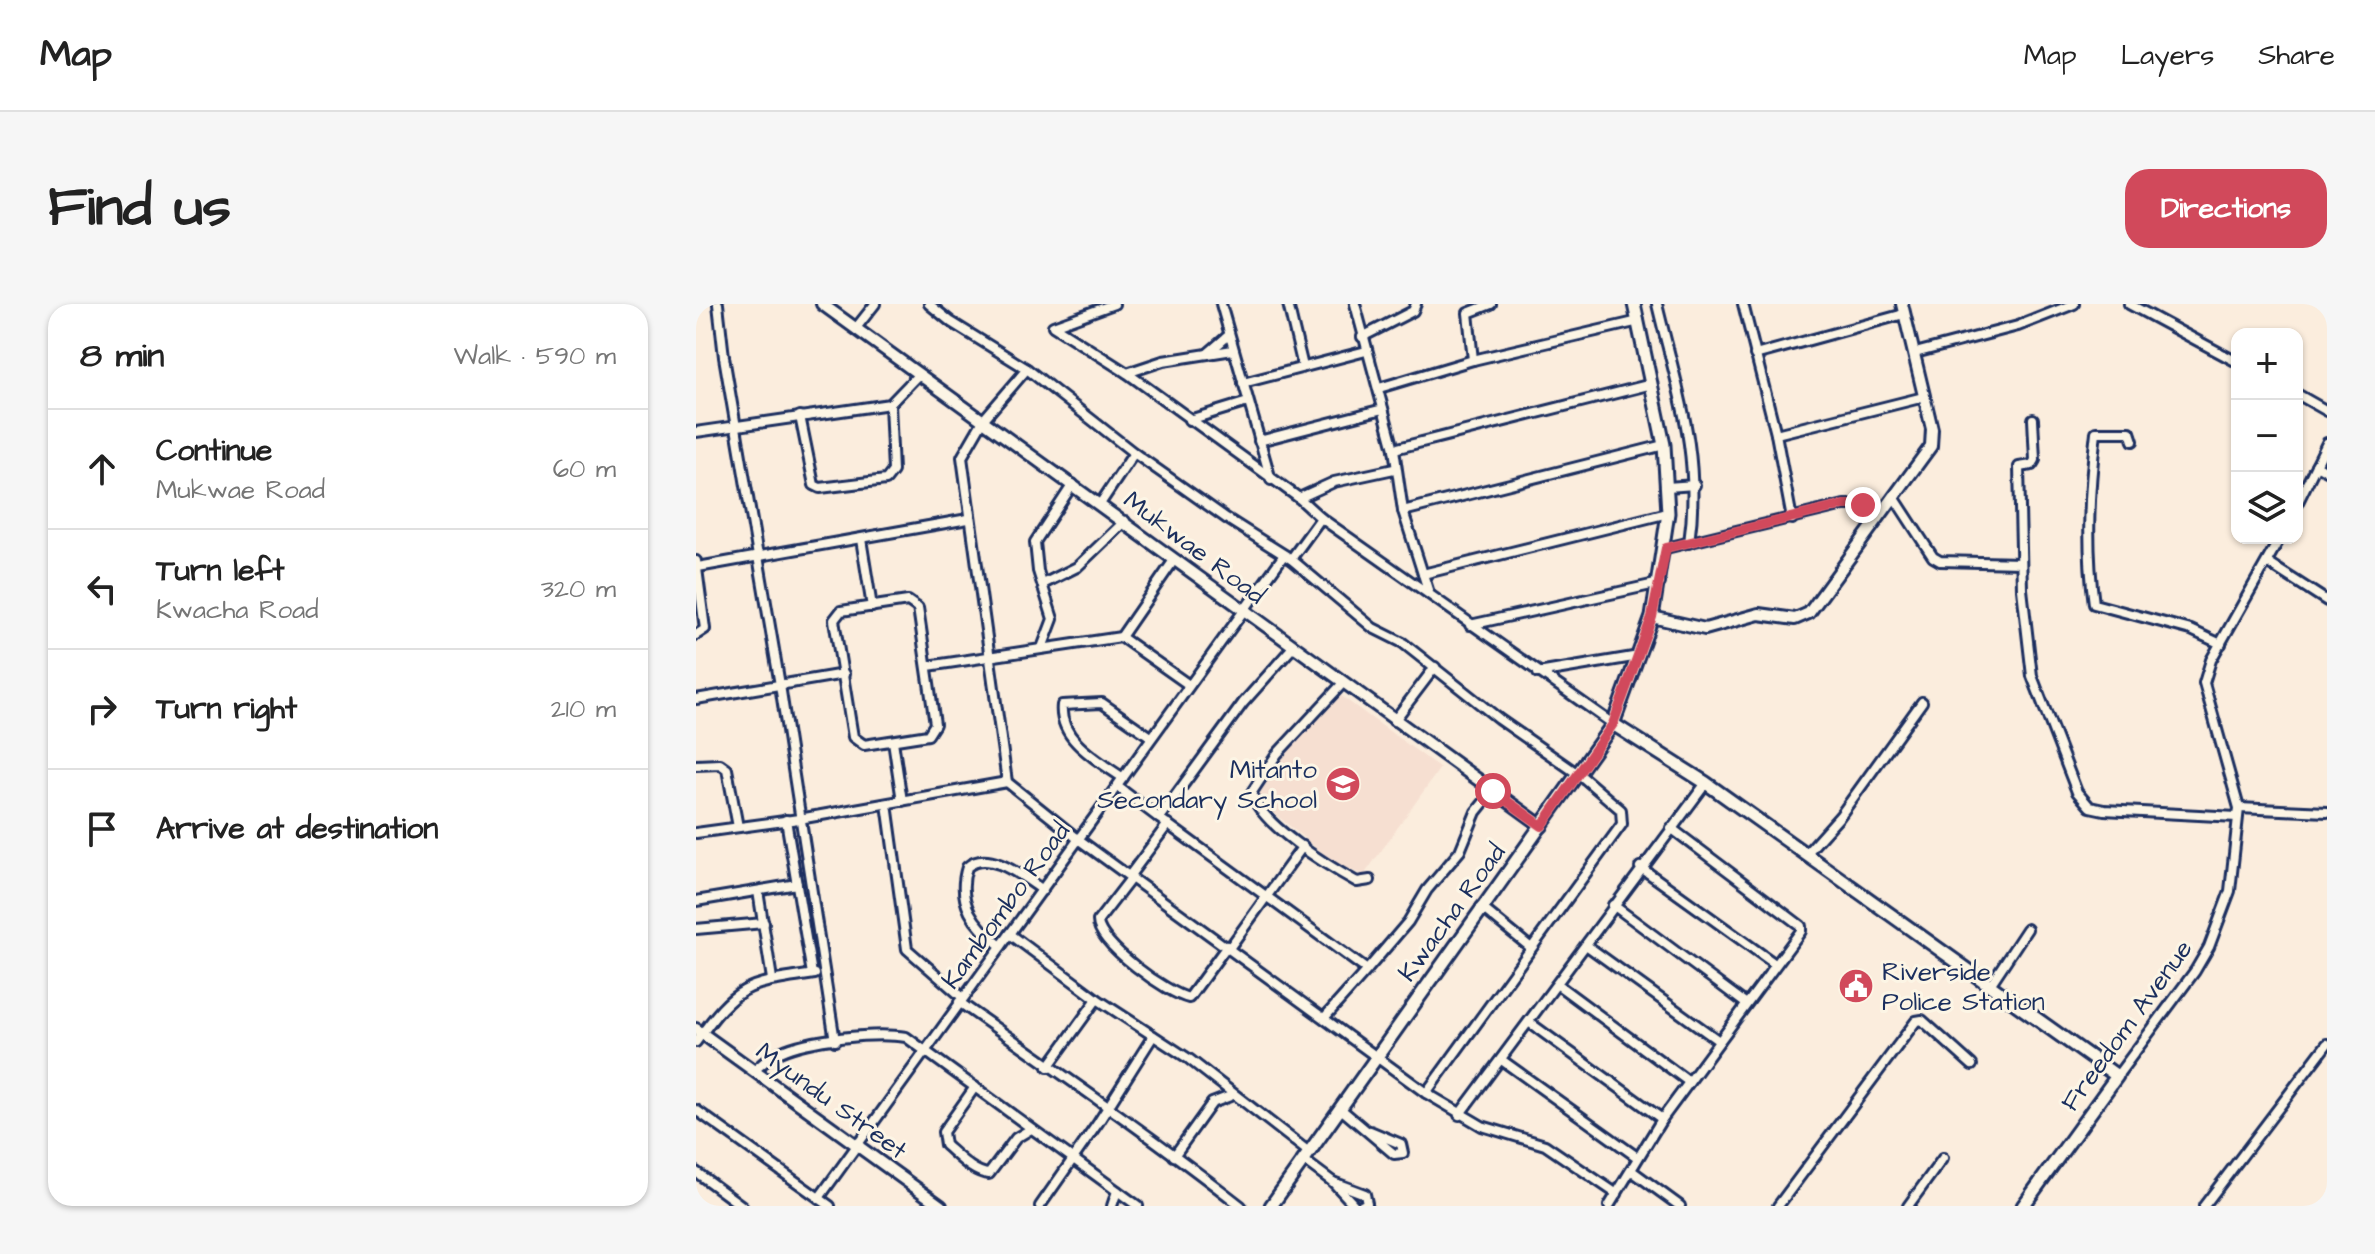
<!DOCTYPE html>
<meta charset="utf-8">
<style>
:root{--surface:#fff;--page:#f6f6f6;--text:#222;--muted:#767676;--line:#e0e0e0;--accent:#d1495b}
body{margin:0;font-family:"Architects Daughter",sans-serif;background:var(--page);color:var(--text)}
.controls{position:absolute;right:24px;top:24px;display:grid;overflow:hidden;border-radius:16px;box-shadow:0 2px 6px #0004}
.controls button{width:72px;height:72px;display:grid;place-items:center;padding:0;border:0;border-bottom:2px solid var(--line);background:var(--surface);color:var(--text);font:40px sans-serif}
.stop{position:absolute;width:24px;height:24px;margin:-18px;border:6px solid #d1495b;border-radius:50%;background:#fff}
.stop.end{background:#d1495b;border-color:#fff;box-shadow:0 2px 8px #0008}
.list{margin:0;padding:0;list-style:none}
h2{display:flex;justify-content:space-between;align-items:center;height:104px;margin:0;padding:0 32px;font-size:34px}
h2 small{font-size:26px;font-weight:400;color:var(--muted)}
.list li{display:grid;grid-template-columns:52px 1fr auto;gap:24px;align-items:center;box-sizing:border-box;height:120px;padding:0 32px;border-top:2px solid var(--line)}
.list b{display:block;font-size:30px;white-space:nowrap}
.list p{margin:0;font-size:26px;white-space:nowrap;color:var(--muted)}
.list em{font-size:26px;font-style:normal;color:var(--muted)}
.icon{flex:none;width:44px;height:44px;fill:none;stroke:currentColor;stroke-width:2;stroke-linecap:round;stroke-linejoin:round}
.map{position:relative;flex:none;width:1631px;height:902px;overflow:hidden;border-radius:24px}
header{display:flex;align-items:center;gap:48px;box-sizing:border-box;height:112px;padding:0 40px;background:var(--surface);border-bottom:2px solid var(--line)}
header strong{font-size:38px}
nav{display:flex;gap:44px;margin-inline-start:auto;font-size:28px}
.intro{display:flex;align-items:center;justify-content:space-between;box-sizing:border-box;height:192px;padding:0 48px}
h1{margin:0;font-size:56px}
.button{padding:20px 36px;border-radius:24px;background:var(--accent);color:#fff;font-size:28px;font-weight:700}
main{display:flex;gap:48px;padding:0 48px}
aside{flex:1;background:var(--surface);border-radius:24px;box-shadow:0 2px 6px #0004}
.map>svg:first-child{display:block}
</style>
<header>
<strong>Map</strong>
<nav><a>Map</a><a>Layers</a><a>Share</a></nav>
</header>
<div class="intro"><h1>Find us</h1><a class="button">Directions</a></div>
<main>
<aside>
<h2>8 min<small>Walk · 590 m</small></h2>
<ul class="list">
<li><svg class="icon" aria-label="ahead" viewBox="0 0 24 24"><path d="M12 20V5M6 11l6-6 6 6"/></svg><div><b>Continue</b><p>Mukwae Road</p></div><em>60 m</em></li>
<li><svg class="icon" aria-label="left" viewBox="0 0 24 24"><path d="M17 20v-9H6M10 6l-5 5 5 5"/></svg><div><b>Turn left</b><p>Kwacha Road</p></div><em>320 m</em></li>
<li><svg class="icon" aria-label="right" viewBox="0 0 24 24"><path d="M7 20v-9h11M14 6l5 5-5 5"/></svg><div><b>Turn right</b></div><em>210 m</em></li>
<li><svg class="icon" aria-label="arrive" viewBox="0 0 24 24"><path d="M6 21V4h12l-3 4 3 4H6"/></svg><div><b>Arrive at destination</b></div></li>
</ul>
</aside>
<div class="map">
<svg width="1631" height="902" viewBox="0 0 1631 902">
<rect width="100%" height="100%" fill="#fbeddd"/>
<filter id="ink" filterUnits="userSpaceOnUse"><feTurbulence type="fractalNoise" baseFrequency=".0125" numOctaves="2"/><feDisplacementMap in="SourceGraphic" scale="16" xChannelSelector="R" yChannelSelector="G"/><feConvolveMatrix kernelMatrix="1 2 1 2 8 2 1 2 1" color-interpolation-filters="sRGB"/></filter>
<g filter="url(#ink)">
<!-- built -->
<polygon fill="#f6dfd1" points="641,389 744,464 668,571 641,561 562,496 564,475"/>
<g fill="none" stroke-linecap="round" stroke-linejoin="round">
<defs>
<g id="minor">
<polyline points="22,0 28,53 84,381 139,737"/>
<polyline points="233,0 255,18 331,65 438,149 530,214 595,255 677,324 707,339 803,415 882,470"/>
<polyline points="418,0 357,22 431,69 603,194 625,214 917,420"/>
<polyline points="525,0 575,176"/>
<polyline points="592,0 607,63"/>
<polyline points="659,0 698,145 707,207 733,289"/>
<path d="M961 0C981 85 1006 150 993 239"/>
<polyline points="1047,0 1080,130 1096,215"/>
<polyline points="1433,0 1541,58"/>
<polyline points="160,24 179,0"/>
<polyline points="666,33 717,7 720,0"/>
<polyline points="1219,49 1322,22 1378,0"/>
<polyline points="511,50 533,31"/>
<polyline points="1059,51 1208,10"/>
<polyline points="777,56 772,9 795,0"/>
<polyline points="331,65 288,115 266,153 311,478 382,535 730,789 786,822 849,841 921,890"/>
<polyline points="431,69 467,57 537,46"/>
<polyline points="547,79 670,47"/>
<polyline points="683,84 777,56 943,17"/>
<polyline points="1601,90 1631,107"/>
<polyline points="104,112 118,181 124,184 190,176 197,167 194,100"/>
<polyline points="1337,115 1339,156 1336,161 1323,163 1326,285 1336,372 1381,488 1394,503 1408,506 1541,513"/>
<polyline points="493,116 552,98"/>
<polyline points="0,128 194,100 223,70"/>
<polyline points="1080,130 1228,93"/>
<polyline points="563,137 687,105"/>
<path d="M1437 137 1434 128H1400C1393 186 1390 241 1398 300L1495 326 1525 340"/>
<polyline points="698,145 956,80"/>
<polyline points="1620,161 1631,167"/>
<polyline points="971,183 999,181"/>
<polyline points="1198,193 1237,253 1244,257 1325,259"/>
<polyline points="603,194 638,178 698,165"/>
<polyline points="404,200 438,149"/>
<polyline points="1601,200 1631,139"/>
<polyline points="707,207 968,141"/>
<polyline points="165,235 176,303"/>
<polyline points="970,244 1148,201 1167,201 1185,210"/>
<polyline points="595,255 625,214"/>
<polyline points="0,257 9,325 0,331"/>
<polyline points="1572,259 1631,297"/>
<polyline points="2,263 272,215"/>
<polyline points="727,270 972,209"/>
<polyline points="347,280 381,263 429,217"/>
<polygon points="212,297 222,304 239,420 232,431 168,441 157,433 138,316 145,307"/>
<polyline points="774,321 964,279"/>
<polyline points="425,333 478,256"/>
<polyline points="346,344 357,315 342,267 339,238 377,180"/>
<polyline points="232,362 425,333 493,381"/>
<polyline points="842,369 943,352"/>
<path d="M647 379 581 450 556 488C561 519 634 563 661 578L674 576"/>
<polyline points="0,395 148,370"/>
<polyline points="698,417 739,363"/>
<polyline points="197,437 206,497"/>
<polyline points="0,461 24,460 31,465 42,523"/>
<path d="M427 474C403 457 362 436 366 401L406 399 455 433"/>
<polyline points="422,483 463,514 547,399 597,343"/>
<polyline points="191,500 211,645 266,693"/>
<polyline points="1543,504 1631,508"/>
<polyline points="463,514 671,666 629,713"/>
<polyline points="90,516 116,670"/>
<polyline points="0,529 103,515 311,478"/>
<polyline points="1110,550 1144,512 1226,398"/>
<polyline points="944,563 1079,660"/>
<polyline points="434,571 472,520"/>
<path d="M436 573 402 617C402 640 472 690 493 694L531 642"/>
<polyline points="62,587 76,675"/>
<polyline points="0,597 101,580"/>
<polyline points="917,601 1049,699"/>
<polyline points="785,603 834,643"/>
<polyline points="0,625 68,619"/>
<polyline points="314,630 401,695 493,755 614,849"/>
<polyline points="890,641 1023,737"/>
<path d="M305 642C278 622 260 598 271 563 293 544 328 574 347 586"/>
<polyline points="534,643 607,542"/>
<polyline points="671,666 712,618 731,586 764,547 780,508 797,487"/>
<polyline points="862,681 993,778"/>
<polyline points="1294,681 1331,625"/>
<path d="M263 698C358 765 453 830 545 902"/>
<polyline points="834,719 966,815 1105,627 1105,622 975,524"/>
<path d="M0 738C41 680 50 680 119 670"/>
<polyline points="807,757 941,853"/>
<polyline points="352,763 401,695"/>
<path d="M58 767C66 760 74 752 84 748 112 735 179 728 210 733L442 902"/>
<polyline points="1421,772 1499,667 1513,643 1534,587 1543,504 1508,379 1515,356 1584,234"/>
<path d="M279 783 247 828 249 841C262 852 277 869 293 870L320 834 335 825"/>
<polyline points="730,789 926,520 925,506 883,470"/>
<polyline points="0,806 134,902"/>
<polyline points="646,806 698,850 707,849 705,840 674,827"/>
<polyline points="763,811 1010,479"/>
<polyline points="478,852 516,799 537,791"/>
<polyline points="609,857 637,878 659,902"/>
<polyline points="936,867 984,902"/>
<polyline points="0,868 46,902"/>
<polyline points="637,878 669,890 671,899 665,902"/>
<polyline points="123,894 588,251"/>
<polyline points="344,902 402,819 457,732"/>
<polyline points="416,902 421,887"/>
<polyline points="913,902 966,815"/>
<polyline points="1082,902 1220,717 1226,716 1276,761"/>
<polyline points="1212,902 1247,854"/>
<polyline points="1508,902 1631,740"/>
</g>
<g id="tertiary">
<polyline points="126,0 846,522"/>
<polyline points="956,313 1009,325 1063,310 1099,315 1113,309 1235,142 1236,125 1206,0"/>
<polyline points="0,725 245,902"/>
</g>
<g id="secondary">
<polyline points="917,420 1010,479 1421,772 1327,902"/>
<polyline points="575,902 917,420 956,313 972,209 968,141 938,0"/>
</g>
</defs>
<!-- minor casing -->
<use href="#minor" stroke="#1b2f5e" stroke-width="14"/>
<!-- tertiary casing -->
<use href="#tertiary" stroke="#1b2f5e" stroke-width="16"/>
<!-- secondary casing -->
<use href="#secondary" stroke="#1b2f5e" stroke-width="17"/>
<!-- minor -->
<use href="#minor" stroke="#fcf5e5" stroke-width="8"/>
<!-- tertiary -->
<use href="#tertiary" stroke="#fcf5e5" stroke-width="10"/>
<!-- secondary -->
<use href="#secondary" stroke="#fcf5e5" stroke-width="11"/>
</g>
</g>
<g fill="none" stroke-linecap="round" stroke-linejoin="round" filter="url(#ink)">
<!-- route -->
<polyline stroke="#d1495b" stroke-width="10" points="797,487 846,522 917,420 956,313 970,244 1148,201 1167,201"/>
</g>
<!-- icons -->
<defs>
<symbol id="school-disc" viewBox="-11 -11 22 22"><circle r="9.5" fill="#d1495b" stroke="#fcf5e5"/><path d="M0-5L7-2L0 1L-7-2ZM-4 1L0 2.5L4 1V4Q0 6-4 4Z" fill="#fff"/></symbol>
<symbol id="civic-disc" viewBox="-11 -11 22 22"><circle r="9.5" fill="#d1495b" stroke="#fcf5e5"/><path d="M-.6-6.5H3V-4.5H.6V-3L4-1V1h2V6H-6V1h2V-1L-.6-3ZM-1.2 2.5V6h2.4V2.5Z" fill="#fff"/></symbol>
</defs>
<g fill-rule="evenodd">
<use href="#school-disc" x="627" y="460" width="40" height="40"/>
<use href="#civic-disc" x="1140" y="662" width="40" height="40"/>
</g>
<g text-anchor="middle" stroke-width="6" stroke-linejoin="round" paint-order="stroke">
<!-- street labels -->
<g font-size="26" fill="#1b2f5e" stroke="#fcf5e5">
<text transform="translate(499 243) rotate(37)" y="9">Mukwae Road</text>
<text transform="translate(309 601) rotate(-54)" y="9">Kambombo Road</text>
<text transform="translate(755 608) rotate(-54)" y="9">Kwacha Road</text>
<text transform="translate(1430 721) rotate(-54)" y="9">Freedom Avenue</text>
<text transform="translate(136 796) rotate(36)" y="9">Myundu Street</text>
</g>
<!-- poi labels -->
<g font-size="26" fill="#1b2f5e" stroke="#fcf5e5" text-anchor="end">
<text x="621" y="474">Mitanto<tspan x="621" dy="30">Secondary School</tspan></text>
<text x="1186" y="676" text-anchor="start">Riverside<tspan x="1186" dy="30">Police Station</tspan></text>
</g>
</g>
</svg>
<div class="controls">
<button>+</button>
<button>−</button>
<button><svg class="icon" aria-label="layers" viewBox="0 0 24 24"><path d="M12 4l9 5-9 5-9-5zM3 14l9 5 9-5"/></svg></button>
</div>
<div class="stop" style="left:797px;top:487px"></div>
<div class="stop end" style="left:1167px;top:201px"></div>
</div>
</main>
